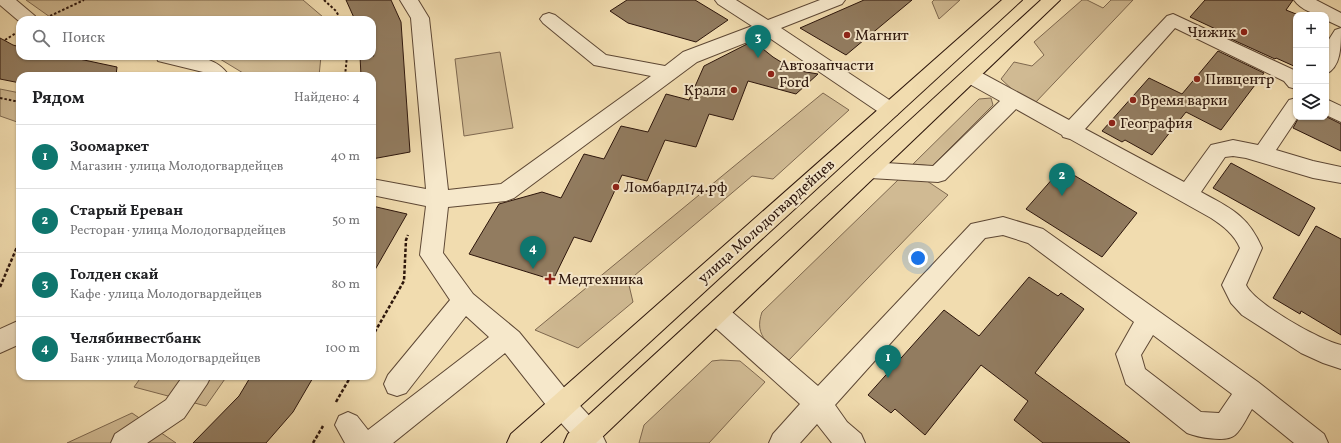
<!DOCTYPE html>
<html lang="ru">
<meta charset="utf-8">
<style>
:root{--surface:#fff;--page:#f6f6f6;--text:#202124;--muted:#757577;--line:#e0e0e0;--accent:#0f766e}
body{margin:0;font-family:Vollkorn,serif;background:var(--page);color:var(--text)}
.controls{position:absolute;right:12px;top:12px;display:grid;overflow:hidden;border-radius:8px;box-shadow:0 1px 3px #0004}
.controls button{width:36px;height:36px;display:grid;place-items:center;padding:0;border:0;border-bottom:1px solid var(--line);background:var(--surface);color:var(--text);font:20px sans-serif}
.you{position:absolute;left:918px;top:258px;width:14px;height:14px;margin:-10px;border:3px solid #fff;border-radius:50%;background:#1a73e8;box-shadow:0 0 0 6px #1a73e833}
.badge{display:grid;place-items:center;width:26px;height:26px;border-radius:50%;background:var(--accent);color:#fff;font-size:13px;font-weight:700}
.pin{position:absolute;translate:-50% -33px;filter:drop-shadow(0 1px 2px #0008)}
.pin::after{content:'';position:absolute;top:21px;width:14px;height:12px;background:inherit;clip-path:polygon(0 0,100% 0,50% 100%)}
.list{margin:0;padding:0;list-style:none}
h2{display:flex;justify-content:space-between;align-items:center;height:52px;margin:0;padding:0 16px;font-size:17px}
h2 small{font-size:13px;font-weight:400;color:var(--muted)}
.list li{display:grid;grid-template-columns:26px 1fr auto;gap:12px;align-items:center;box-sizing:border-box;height:64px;padding:0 16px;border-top:1px solid var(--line)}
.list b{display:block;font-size:15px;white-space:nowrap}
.list p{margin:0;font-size:13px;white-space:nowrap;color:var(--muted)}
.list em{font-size:13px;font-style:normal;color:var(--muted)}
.icon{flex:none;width:22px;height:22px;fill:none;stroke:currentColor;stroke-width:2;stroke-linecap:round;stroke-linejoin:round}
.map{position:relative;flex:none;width:1341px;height:443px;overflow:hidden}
.search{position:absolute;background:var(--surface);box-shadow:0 1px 3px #0004;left:16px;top:16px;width:360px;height:44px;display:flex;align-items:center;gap:10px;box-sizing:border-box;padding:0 14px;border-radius:12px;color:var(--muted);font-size:15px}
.panel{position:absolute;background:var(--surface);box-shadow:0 1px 3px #0004;left:16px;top:72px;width:360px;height:308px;border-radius:12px}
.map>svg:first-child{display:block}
</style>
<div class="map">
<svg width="1341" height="443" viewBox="0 0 1341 443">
<rect width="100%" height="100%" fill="#f1dcaf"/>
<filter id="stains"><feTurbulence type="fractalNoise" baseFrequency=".005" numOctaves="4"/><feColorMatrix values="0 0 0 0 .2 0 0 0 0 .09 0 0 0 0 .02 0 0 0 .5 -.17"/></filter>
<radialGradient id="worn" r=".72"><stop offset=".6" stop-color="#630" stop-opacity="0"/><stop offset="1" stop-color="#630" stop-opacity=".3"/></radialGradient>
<!-- green -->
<g fill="#d0ba93" stroke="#7e684f">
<polygon points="26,0 303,0 323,17 323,20 66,20 50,17"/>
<polygon points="934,0 960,0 939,19 932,2"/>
<polygon points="1082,0 1087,0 1103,8 1111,0 1133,0 1035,103 1015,92 1001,79 1014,62 1032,66 1044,55 1034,42"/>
<polygon points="500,52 513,128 464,136 455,59"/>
<polygon points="215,56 321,56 319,76 248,76"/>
<polygon points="0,89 20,93 20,123 0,116"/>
<polygon points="823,93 849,110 773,179 752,176 628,281 633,302 578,348 535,330"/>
<polygon points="991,98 993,105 932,166 913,164 979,99"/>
<path d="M899 179 927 181 948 195 789 360C771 345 753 338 762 312Z"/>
<polygon points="721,360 740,361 765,382 709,443 639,443 644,425 712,361"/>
<polygon points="142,376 227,376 206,406 134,387"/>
<polygon points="132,413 176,443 67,443"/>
</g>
<!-- building -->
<g fill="#927c60" stroke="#2c150b">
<polygon points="346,0 391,0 401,22 410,152 372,159 372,76 361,76 360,56 374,56 372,53 372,20 355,20"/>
<polygon points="627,0 695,0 728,20 696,42 628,23 610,11"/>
<polygon points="864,0 912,0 846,55 800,28"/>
<polygon points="1205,0 1293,0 1286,10 1296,14 1296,67 1276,58 1275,59 1220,34 1222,32 1190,17"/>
<polygon points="0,38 13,45 20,47 20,56 65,56 117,67 116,76 20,76 20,83 0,79"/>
<polygon points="753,41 773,57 794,70 818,74 796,94 748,81 733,120 709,114 696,147 665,140 647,181 622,175 591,242 574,237 553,280 469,254 499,204 542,192 561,198 584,154 604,159 621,126 648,132 666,94 689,100 704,66"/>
<polygon points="1218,51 1264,73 1221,130 1186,112 1152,155 1125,140 1122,142 1102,131 1149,78 1182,94"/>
<polygon points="1299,117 1327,117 1341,124 1341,151 1293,128"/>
<polygon points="1231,163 1315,208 1299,236 1213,188"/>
<polygon points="1062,168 1137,213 1102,257 1026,209"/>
<polygon points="372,206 407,214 372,275"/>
<polygon points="1316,226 1341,239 1341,335 1301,311 1300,314 1273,298"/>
<polygon points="1029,277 1058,296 1061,293 1084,309 1035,373 1130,443 1043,443 1014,420 1028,401 981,365 925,435 895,409 891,413 868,395 944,310 979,336"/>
<polygon points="251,376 314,376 293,412 266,443 193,443 239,396"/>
</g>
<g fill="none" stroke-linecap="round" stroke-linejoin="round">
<defs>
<g id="minor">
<polygon points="0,0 16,0 35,16 38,20 20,20 20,22 0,5"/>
<polygon points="400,0 418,0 429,18 448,190 501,184 651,76 594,65 543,23 540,19 543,15 549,13 555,15 606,55 665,66 683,52 752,26 718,4 715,0 736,0 768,20 820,0 845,0 842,4 781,28 897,105 900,110 897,115 890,117 883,115 765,35 697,62 514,198 506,201 448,207 443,253 473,294 519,332 571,396 597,424 606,443 579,443 553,414 505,353 393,443 345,443 335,425 339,416 348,412 357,416 368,430 489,337 466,316 406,393 397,396 388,393 384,384 388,375 450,300 420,255 426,206 372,195 372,179 426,189 411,18"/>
<path d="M1294 0H1316L1341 13V27L1326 20V15C1315 15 1301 10 1294 0Z"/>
<path d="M1173 14 1296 71V89L1289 87 1284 81 1175 28 1085 129 1184 182 1211 145 1233 140 1258 145 1289 100 1296 98V117H1298L1276 150 1313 161 1341 167V183L1313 178 1246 158 1233 156 1225 157 1201 192C1230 208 1248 215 1262 248L1246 285C1254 303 1321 341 1341 345V369L1323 363 1301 353 1242 315 1231 303 1222 285 1240 248C1234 234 1223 226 1211 218L1070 139 1063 137 1062 135 1016 109 945 180 938 182 870 178 863 176 860 170 863 164 870 162 933 166 1000 101 964 81 962 76 964 71 971 69 978 71 1069 120 1167 16Z"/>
<path d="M1341 28C1341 47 1341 67 1326 74V57L1329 53 1328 41 1335 30Z"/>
<path d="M156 56C180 56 215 52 229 76H208L203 72 158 61Z"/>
<polygon points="1326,99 1341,106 1341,122 1326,115"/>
<path d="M1003 217 1043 229 1258 382 1324 434 1328 443H1294L1252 409C1247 417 1242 429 1235 435 1226 443 1197 437 1187 433L1126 384 1116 354 1134 322 1028 243 1003 235 985 238 835 405 847 422 861 434 865 443H832L817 424 800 443H769L773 434 800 404 709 322 705 314 709 306 717 303 725 306 818 386 971 224ZM1153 335 1232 394 1219 413 1201 412 1145 369 1141 355Z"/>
<polygon points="20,320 20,344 0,353 0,329"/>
<polygon points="183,376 211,376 207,384 184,418 147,443 111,443 115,434 166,400"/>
</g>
<g id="major">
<polygon points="1002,0 1022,0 540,443 507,443 511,434"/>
<polygon points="1041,0 1060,0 596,443 564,443 568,434"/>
</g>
</defs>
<!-- minor casing -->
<use href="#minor" stroke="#5d4734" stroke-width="2"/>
<!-- major casing -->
<use href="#major" stroke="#2c150b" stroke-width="2"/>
<!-- path-far1 -->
<g stroke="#2c150b" stroke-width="2" stroke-dasharray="2.5 2" stroke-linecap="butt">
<polyline points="324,0 336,11 341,20"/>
<polyline points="50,16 84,0"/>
<polyline points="349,20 354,18"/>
<polyline points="5,40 16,33"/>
<polyline points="345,76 347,56"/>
<polyline points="0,98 20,102"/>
</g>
<!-- path -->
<g stroke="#2c150b" stroke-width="2.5" stroke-dasharray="3.5 2" stroke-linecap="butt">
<polyline points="0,287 20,240"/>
<polyline points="372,337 404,281 406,240 408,235"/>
<polyline points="336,402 351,376"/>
<polyline points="313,443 323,426"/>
</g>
<!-- minor -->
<use href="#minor" fill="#f6e8cb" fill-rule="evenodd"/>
<!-- major -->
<use href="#major" fill="#f1dcaf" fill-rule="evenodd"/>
</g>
<!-- markers -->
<g fill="#8f2418" stroke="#f6e8cb" stroke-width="1.5">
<circle cx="1244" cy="32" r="4"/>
<circle cx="847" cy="35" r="4"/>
<circle cx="771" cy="74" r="4"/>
<circle cx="1197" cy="79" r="4"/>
<circle cx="734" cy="90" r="4"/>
<circle cx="1133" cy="100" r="4"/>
<circle cx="1112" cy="123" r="4"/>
<circle cx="616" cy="187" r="4"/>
<path d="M548 273h4v4h4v4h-4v4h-4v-4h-4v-4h4z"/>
</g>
<g text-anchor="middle" stroke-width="4" stroke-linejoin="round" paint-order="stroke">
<!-- poi labels -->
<g font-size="15" fill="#2c150b" stroke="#f6e8cb" text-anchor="start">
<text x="1236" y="37" text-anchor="end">Чижик</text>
<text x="855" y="40">Магнит</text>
<text x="779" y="70">Автозапчасти<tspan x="779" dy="17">Ford</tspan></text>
<text x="1205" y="84">Пивцентр</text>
<text x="726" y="95" text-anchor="end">Краля</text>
<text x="1141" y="105">Время варки</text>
<text x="1120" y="128">География</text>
<text x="624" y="192">Ломбард174.рф</text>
<text x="558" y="284">Медтехника</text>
</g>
<!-- street labels -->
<g font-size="15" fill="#2c150b" stroke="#f6e8cb">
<text transform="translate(766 221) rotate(-42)" y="5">улица Молодогвардейцев</text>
</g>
</g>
<rect width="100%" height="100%" filter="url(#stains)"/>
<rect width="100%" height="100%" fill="url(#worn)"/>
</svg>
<div class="controls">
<button>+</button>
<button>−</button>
<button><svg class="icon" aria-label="layers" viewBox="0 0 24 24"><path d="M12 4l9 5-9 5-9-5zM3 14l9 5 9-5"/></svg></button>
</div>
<div class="you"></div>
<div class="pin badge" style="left:888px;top:378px">1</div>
<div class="pin badge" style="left:1062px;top:196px">2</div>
<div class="pin badge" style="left:758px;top:58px">3</div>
<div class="pin badge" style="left:533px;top:269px">4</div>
<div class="search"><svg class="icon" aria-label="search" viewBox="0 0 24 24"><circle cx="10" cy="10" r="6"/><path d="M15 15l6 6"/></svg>Поиск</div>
<section class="panel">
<h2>Рядом<small>Найдено: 4</small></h2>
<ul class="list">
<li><span class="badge">1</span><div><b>Зоомаркет</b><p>Магазин · улица Молодогвардейцев</p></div><em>40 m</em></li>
<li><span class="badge">2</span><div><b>Старый Ереван</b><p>Ресторан · улица Молодогвардейцев</p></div><em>50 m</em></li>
<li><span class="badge">3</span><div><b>Голден скай</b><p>Кафе · улица Молодогвардейцев</p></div><em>80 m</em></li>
<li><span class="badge">4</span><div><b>Челябинвестбанк</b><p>Банк · улица Молодогвардейцев</p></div><em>100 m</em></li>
</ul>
</section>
</div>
